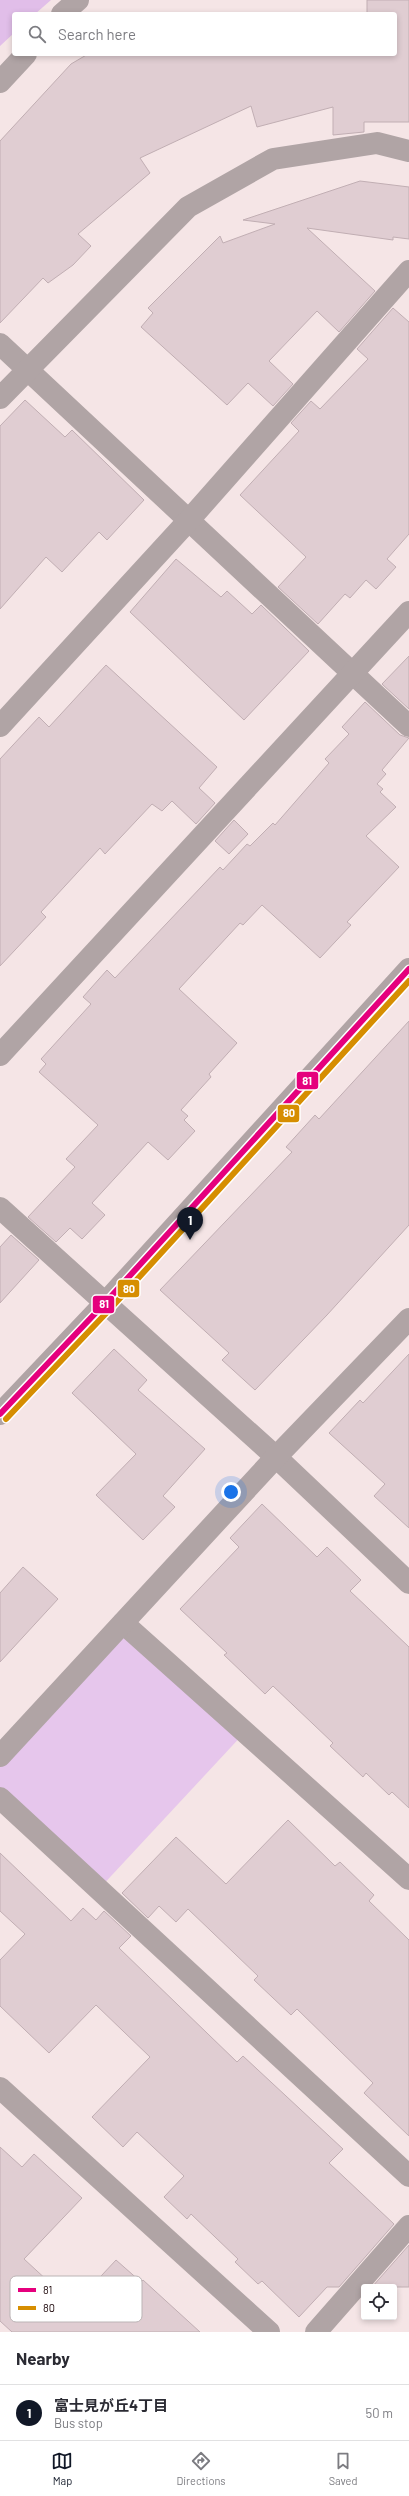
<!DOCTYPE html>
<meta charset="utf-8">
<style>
:root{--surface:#fff;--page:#f7f7f7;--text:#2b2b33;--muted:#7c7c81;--line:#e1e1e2;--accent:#111827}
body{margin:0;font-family:Barlow,"Noto Sans JP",sans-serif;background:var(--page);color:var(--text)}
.controls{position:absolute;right:12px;bottom:12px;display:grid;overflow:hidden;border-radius:4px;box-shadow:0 2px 6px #0003}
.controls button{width:36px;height:36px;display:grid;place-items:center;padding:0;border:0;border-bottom:1px solid var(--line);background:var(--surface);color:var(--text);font:20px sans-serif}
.you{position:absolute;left:231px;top:1492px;width:14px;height:14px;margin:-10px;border:3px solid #fff;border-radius:50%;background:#1a73e8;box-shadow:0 0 0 6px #1a73e833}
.badge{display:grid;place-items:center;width:26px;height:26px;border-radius:50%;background:var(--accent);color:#fff;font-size:13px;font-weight:700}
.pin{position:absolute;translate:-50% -33px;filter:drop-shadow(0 1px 2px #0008)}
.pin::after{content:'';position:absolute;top:21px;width:14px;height:12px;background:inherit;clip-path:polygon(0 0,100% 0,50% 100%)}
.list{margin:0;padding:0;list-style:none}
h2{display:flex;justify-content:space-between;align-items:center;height:52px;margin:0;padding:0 16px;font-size:17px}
h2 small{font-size:13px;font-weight:400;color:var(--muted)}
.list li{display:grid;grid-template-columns:26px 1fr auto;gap:12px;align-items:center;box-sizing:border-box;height:56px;padding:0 16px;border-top:1px solid var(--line)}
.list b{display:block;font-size:15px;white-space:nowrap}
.list p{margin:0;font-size:13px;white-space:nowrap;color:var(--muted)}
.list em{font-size:13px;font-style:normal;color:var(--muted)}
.icon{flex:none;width:22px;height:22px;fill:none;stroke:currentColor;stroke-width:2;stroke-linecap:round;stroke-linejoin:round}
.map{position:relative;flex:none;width:409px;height:2332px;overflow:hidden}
.search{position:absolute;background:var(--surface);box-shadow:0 2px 6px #0003;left:12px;right:12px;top:12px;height:44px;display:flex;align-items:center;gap:10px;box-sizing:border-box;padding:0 14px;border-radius:4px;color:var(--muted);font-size:15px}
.sheet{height:108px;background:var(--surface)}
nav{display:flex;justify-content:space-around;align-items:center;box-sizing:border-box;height:56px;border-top:1px solid var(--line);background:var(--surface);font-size:11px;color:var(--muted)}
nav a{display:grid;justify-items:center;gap:2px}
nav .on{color:var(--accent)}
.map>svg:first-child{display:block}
</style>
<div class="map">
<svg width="409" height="2332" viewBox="0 0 409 2332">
<rect width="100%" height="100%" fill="#f5e5e6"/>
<!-- green -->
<polygon fill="#e6c6ec" points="123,1623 245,1732 99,1889 0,1798 0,1756"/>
<!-- forest -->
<polygon fill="#e1bee9" points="0,0 51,0 35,14 14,14 14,33 0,46"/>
<!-- building -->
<g fill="#e0cdd2" stroke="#c1aeb3">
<polygon points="367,0 409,0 409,122 364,122 364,132 333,135 333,107 257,127 251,106 140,158 150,173 78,234 91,246 73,265 48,283 43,278 0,323 0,141 71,64 88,54 395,54 395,14 367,14"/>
<polygon points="360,181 409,187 409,239 393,237 393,240 307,228 375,291 339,332 317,311 269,361 293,384 273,406 248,383 227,405 141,327 153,313 148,308 220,236 223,243 275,224 243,220"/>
<polygon points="393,308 409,322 409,534 387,559 396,567 376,589 366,580 350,598 345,594 318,624 278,587 306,557 240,495 299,431 291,423 311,401 320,409 368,359 357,349"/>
<polygon points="25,400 65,437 72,430 144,500 107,540 99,532 62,572 46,557 0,609 0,426"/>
<polygon points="176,559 221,597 227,591 252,614 261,605 309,651 244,720 130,612"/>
<polygon points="409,656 409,709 382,684"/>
<polygon points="106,665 217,767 199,788 215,803 196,824 172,801 162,811 152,804 105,854 100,848 41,912 46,917 0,966 0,759 39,717 49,727"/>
<polygon points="365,702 400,735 409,738 382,770 386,774 377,784 383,789 380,792 396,807 366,836 399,867 347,922 351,925 320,958 262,905 243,925 240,923 179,989 237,1043 209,1074 211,1077 181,1110 188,1116 184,1120 195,1131 168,1160 148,1142 92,1203 105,1215 82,1239 70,1228 56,1242 28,1217 75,1167 66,1159 98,1125 39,1072 46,1064 41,1059 91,1004 83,997 107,970 115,978 220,867 223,870 247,844 250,846 273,823 275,825 329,763 325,759 349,734 342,727"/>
<polygon points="234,820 248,834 229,854 215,841"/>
<polygon points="409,1021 409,1225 327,1315 255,1390 222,1360 229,1353 160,1290 292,1152 286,1147 315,1115 319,1119"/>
<polygon points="11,1235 39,1260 0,1303 0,1247"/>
<polygon points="114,1349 147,1380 138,1390 205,1449 163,1496 175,1507 143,1540 96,1495 136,1454 72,1393"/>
<polygon points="409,1354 409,1528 374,1496 385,1484 329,1433 360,1400 363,1403"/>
<polygon points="262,1504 317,1557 327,1547 361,1580 350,1591 409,1647 409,1808 392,1792 389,1795 366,1773 363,1777 330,1746 333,1743 273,1686 265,1694 224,1655 227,1653 180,1609 239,1547 230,1538"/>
<polygon points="23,1567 58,1599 0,1662 0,1593"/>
<polygon points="288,1820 335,1866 340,1862 374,1895 369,1901 409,1940 409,2136 364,2093 373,2083 297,2009 291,2015 254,1980 258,1976 188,1909 176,1922 159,1906 148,1918 122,1893 176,1837 226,1884"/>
<polygon points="0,1853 71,1921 83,1908 96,1920 104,1911 131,1936 119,1948 237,2062 243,2056 343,2149 329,2163 394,2224 339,2287 327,2287 299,2317 262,2281 258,2284 235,2262 238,2259 191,2214 187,2219 164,2197 184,2176 137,2132 123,2147 92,2117 150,2057 96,2005 49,2053 0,2006 0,1960 25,1934 0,1911"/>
<polygon points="0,2147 22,2167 34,2154 82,2198 24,2259 74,2305 116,2260 141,2282 143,2280 200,2332 12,2332 0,2321"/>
<polygon points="409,2245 409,2287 372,2287"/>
</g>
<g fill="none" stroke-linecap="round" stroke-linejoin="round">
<!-- minor -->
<g stroke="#b0a4a5" stroke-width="22">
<polyline points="62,14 78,0"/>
<polyline points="0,82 26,54"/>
<polyline points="0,344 409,726"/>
<polyline points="0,398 188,207 273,159 377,143 409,151"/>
<polyline points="0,726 189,520 409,271"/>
<polyline points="0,1055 409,612"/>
<polyline points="0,1208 276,1457 409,1583"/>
<polyline points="123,1623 409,1879"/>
<polyline points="0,1756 276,1457 409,1319"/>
<polyline points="0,1798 409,2176"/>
<polyline points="0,2088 269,2332"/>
<polyline points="316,2332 409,2226"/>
</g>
<!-- tertiary -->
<polyline stroke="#b0a4a5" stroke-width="22" points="0,1414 105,1303 409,969"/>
<defs>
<polyline id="bus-1" points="0,1414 105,1303 409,969"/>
<polyline id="bus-2" points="6,1419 111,1308 409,981"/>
</defs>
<!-- bus-1 casing -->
<use href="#bus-1" stroke="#fff" stroke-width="9"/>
<!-- bus-2 casing -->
<use href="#bus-2" stroke="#fff" stroke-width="9"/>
<!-- bus-1 -->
<use href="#bus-1" stroke="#e5007d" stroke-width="6"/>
<!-- bus-2 -->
<use href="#bus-2" stroke="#d68e01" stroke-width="6"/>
</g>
<!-- legend -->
<rect x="10" y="2276" width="132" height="46" rx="6" fill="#fff" stroke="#bbb4b5" stroke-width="1"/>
<rect x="18" y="2288" width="18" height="4" fill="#e5007d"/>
<rect x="18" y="2306" width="18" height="4" fill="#d68e01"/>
<g font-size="11" fill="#1b0508">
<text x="43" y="2294">81</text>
<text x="43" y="2312">80</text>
</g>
<g stroke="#fff" stroke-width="1.5">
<rect x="296" y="1071" width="23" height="19" rx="4" fill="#e5007d"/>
<rect x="277" y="1104" width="23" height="19" rx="4" fill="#d68e01"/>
<rect x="117" y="1279" width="23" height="19" rx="4" fill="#d68e01"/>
<rect x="92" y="1295" width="23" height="19" rx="4" fill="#e5007d"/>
</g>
<g font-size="11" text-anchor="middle" font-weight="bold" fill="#fff">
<text x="307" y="1085">81</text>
<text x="289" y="1117">80</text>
<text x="129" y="1293">80</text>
<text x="104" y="1308">81</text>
</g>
</svg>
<div class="controls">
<button><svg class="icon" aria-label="locate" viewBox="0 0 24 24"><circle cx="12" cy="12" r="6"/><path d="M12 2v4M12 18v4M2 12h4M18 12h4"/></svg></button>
</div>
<div class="you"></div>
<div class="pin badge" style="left:190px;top:1240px">1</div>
<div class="search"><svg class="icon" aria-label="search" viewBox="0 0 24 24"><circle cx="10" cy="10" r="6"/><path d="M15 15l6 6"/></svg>Search here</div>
</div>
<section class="sheet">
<h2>Nearby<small></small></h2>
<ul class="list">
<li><span class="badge">1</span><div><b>富士見が丘4丁目</b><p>Bus stop</p></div><em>50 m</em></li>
</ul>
</section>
<nav>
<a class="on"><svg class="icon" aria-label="map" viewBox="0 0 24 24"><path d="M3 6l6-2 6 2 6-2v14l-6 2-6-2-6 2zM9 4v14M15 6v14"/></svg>Map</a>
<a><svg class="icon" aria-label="directions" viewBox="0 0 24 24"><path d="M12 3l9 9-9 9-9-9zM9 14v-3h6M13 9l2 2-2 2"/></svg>Directions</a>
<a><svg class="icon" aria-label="saved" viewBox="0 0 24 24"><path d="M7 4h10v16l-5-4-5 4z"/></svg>Saved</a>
</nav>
